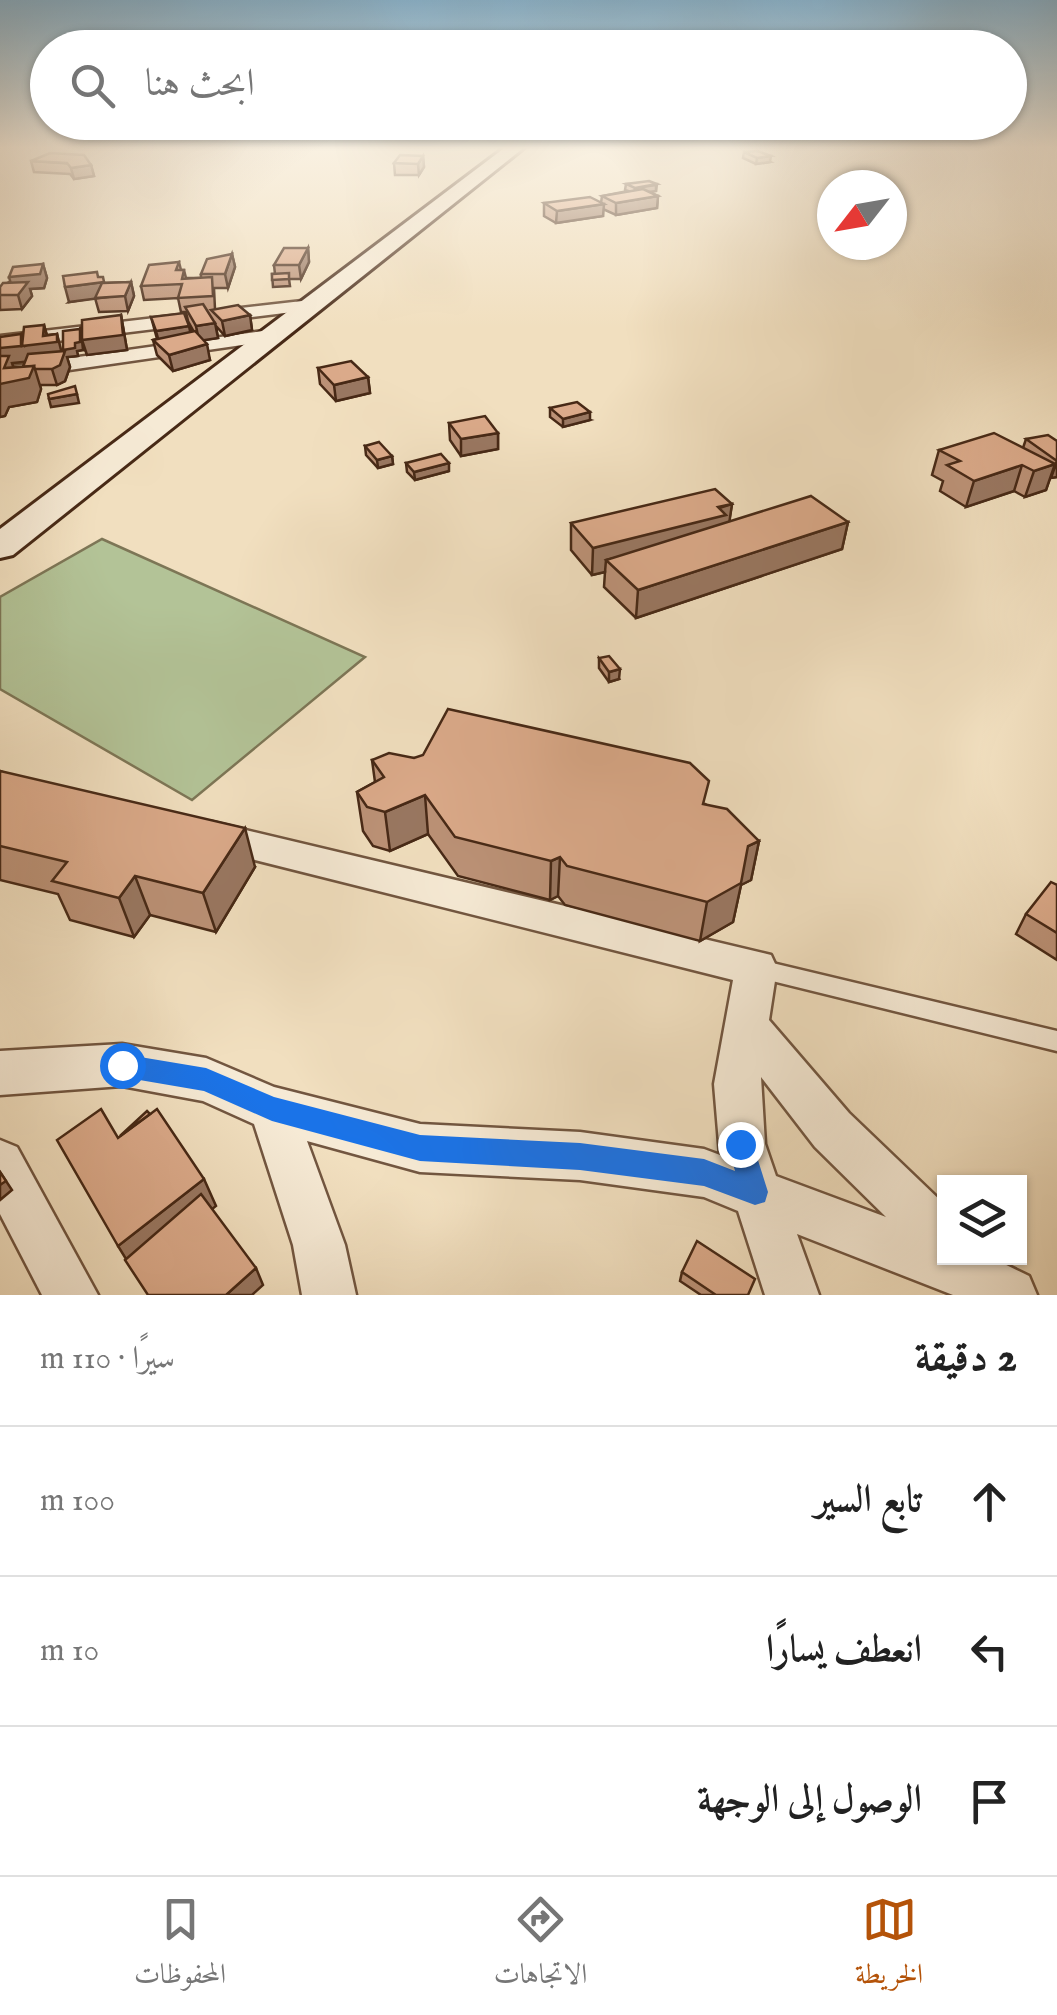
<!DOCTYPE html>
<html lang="ar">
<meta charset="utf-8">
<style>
:root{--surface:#fff;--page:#f2f2f2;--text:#222;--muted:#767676;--line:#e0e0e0;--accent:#b45309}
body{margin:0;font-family:"IM FELL English",Amiri,serif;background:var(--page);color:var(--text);direction:rtl}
.controls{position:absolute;right:30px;bottom:30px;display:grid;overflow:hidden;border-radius:0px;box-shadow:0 2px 8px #0004}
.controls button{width:90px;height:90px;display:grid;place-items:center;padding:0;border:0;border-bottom:2px solid var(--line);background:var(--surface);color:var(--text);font:50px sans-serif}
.compass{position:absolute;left:817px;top:170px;width:90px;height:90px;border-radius:50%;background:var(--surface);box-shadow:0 2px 8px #0004;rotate:239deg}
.stop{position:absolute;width:30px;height:30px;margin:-22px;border:8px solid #1a73e8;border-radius:50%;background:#fff}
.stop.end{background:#1a73e8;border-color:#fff;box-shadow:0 2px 10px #0008}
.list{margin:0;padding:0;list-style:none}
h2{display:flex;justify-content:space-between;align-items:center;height:130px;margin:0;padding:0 40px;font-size:42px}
h2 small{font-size:32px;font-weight:400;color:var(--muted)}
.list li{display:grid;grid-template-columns:65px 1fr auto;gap:30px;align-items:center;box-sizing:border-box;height:150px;padding:0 40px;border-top:2px solid var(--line)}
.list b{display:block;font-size:38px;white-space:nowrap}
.list em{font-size:32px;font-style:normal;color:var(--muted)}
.icon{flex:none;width:55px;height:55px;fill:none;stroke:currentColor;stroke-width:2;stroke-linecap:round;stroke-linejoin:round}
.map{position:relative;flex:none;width:1057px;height:1295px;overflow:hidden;direction:ltr}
.search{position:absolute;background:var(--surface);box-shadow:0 2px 8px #0004;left:30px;right:30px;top:30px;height:110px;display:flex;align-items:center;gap:25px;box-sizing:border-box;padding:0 35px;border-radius:55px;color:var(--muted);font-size:38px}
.sheet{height:580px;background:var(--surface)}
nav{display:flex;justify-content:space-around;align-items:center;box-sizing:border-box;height:140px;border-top:2px solid var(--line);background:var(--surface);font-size:28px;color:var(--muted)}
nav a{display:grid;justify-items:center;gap:5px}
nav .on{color:var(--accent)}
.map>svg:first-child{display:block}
</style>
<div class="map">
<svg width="1057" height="1295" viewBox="0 0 1057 1295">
<rect width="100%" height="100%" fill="#f1dfbf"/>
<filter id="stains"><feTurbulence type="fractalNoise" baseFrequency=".002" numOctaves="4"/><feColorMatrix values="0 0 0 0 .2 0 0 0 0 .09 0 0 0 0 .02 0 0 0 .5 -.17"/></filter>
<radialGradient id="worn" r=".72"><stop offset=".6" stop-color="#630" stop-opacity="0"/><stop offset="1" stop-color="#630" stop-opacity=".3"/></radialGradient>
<!-- green -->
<polygon fill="#b3c397" stroke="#7d7656" stroke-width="2.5" points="102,539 365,657 192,800 0,689 0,597"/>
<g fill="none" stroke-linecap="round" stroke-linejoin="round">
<defs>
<polygon id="lane" points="760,960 1057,1031 1057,1051 760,978 753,975 750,969 753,963"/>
<g id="street">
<polygon points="311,300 317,301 317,309 0,348 0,336"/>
<polygon points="270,330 279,336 277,340 0,380 0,368"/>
<path d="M212 822 771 955 777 968 769 1020 849 1113 944 1204V1258H992L1029 1276 1037 1295H953L797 1234 819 1295H765L738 1211 704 1197 580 1180 420 1172 307 1141 345 1245 356 1295H302L293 1245 254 1124 203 1101 122 1086 0 1095V1051L122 1044 206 1058 274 1087 420 1124 580 1132 704 1149 720 1155 714 1084 733 980 199 846 194 836 199 826ZM761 1077 815 1147 886 1217 776 1176 765 1144Z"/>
<polygon points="0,1140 17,1147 98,1295 42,1295 0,1214"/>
</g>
<polygon id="secondary" points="507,146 526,146 13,555 0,558 0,529"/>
</defs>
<!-- lane casing -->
<use href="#lane" stroke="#725640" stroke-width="5"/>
<!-- street casing -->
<use href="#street" stroke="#725640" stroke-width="5"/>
<!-- secondary casing -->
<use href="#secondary" stroke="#472916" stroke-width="6"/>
<!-- lane -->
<use href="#lane" fill="#f6ead5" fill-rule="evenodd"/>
<!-- street -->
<use href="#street" fill="#f6ead5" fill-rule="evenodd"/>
<!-- secondary -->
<use href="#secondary" fill="#f6ead5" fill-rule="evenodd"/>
</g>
<!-- wall -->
<g fill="#bc9277" stroke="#472916" stroke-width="2.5" fill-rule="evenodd">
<polygon points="744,152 770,162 756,164 743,158"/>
<polygon points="423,156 424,167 419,175 395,175 394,163"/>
<polygon points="31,161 91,165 94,176 74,179 70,174 34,172"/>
<polygon points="626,184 657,184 656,191 649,192 658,196 657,208 616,215 603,209 603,216 556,223 544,216 544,203 601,203 602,196 628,191 625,190"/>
<polygon points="308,248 309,262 301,279 289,279 290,286 273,287 272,274 275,274 274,265"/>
<polygon points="232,254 235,267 228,288 214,288 215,309 250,315 252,330 225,336 216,326 218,338 203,340 210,360 173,371 157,355 153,340 157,339 151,317 189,326 191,332 194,332 188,321 186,312 181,312 178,298 144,300 141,286 179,262 181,270 184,270 186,278 201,278 201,274"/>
<polygon points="43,264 47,278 44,288 30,289 32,296 22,309 0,310 0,287"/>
<polygon points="98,277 104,283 131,282 134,296 128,311 99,312 95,298 69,302"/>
<path d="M121 315 127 350 87 355 82 340 83 350 77 351 78 356 67 357 70 367 65 381 57 385H40L41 389 37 402 9 407 5 416 0 417V337L23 340 44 325 47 335 57 334 61 352H64L80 329 82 336ZM25 361 23 367H13L12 363Z"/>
<polygon points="318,368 368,377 370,393 336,401 320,384"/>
<polygon points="550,408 590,420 563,427 550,417"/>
<polygon points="449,423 498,433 498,449 461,456 450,440"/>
<polygon points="1026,439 1057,441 1057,477 1050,478 1046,490 1025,497 1014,491 966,507 940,491 943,481 932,475 939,450 1023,448"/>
<polygon points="365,446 392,456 393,464 378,468 366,455"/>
<polygon points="406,463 449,471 415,480 407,472"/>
<polygon points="732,504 729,522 848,522 842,549 636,618 604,587 605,572 592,575 571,550 571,523"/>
<polygon points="599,658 619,679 609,682 599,668"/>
<polygon points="414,758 705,804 759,841 751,880 741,885 733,922 700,941 565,905 558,896 550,900 458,876 428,834 390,851 373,846 363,831 357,792 375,782 372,760"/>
<polygon points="0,771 255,867 216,932 150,915 134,937 70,920 58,894 0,880"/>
<polygon points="1057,885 1057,960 1016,934 1026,914"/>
<polygon points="682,1272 748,1295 701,1295 680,1281"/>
</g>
<!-- shaded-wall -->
<g fill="#997761" stroke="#472916" stroke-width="2.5">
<polygon points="423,156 424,167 419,175 418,164"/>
<polygon points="771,156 770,162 756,164 757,158"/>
<polygon points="91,165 94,176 74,179 71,168"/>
<polygon points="656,185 656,191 634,194 635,188"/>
<polygon points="658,196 657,208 616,215 616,203"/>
<polygon points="604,204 603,216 556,223 557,211"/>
<polygon points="308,248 309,262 301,279 299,265"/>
<polygon points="232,254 235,267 228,288 225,274"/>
<polygon points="43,264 47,278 44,288 30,289 32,296 22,309 18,295 13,291 9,277"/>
<polygon points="104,282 108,297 69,302 65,287"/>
<polygon points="131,282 134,296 128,311 125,296"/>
<polygon points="121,315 127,350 87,355 82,340 83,350 77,351 78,356 67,357 70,367 65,381 57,385 52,369 64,354 63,350 75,343 80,329 82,336"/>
<polygon points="250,315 252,330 225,336 222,321"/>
<polygon points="215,323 218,338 199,341 196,326"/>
<polygon points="44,325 48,340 57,334 61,350 61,358 12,363 17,379 34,366 41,389 37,402 9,407 5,416 0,417 0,348 21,334 25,346 43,336"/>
<polygon points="189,326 192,341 160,346 156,331"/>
<polygon points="207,344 210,360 173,371 169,355"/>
<polygon points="368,377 370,393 336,401 334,385"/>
<polygon points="77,394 79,403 51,407 49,399"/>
<polygon points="590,412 590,420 563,427 563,419"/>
<polygon points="498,433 498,449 461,456 461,439"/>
<polygon points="392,456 393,464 378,468 377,460"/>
<polygon points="1057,461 1057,477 1051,478"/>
<polygon points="449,463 449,471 415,480 414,472"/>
<polygon points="1055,464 1046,490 1025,497 1034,471"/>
<polygon points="1022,465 1014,491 966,507 974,481"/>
<polygon points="732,504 728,531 606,560 605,572 592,575 593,548"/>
<polygon points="848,522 842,549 636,618 638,590"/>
<polygon points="620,669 619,679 609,682 609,672"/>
<polygon points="425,795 428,834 390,851 385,812"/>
<polygon points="245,828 255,867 216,932 203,893"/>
<polygon points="759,841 751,880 741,885 733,922 700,941 707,902 748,846"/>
<polygon points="560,857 558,896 550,900 551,861"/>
<polygon points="135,876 150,915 134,937 119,898"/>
<polygon points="0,1172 12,1190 0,1200"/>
<polygon points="204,1179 216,1206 134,1272 118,1246"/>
<polygon points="256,1268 263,1285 252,1295 226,1295"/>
</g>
<!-- building -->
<g fill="#dbaa8a" stroke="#472916" stroke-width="2.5">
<polygon points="758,151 771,156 757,158 744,152"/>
<polygon points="50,153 84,155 91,165 71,168 67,163 31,161"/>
<polygon points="400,155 423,156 418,164 394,163"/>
<polygon points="649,181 657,184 635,188 626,184"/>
<polygon points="643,189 658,196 616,203 602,196"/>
<polygon points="590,197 604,204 557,211 544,203"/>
<polygon points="284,248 308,248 299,265 274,265"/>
<polygon points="232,254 225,274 201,274 207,259"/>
<polygon points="179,262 176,270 184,270 182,279 212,277 213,296 178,298 182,284 141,286 149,265"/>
<polygon points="43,264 40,274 9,277 13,267"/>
<polygon points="97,272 98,277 103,277 104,282 65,287 63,276"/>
<polygon points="289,273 289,279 272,280 272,274"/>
<polygon points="28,282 18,295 0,295 0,287 3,283"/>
<polygon points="131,282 125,296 95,298 102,283"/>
<polygon points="203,304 215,323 196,326 185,307"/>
<polygon points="238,305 250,315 222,321 211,310"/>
<polygon points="184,313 189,326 156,331 151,317"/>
<polygon points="121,315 123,335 82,340 82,320"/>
<polygon points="44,325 43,336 57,334 57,342 22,346 24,327"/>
<polygon points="80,329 80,342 75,343 75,348 63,350 63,331"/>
<polygon points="195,331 207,344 169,355 153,340"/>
<polygon points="21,334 21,346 0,348 0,337"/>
<polygon points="65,351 60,365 52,369 35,369 34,366 23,367 28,354"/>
<polygon points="0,356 9,356 4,368 34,366 29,378 0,384"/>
<polygon points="351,361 368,377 334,385 318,368"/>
<polygon points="75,386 77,394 49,399 48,394"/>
<polygon points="577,402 590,412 563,419 550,408"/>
<polygon points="485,416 498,433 461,439 449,423"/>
<polygon points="994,433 1055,464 1034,471 1022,465 974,481 947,465 960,461 939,450"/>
<polygon points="1048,435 1057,441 1057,461 1026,439"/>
<polygon points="379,442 392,456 377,460 365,446"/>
<polygon points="441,454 449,463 414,472 406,463"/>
<polygon points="715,489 732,504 718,507 726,515 593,548 571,523"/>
<polygon points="811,496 848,522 638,590 606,560"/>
<polygon points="609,656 620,669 609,672 599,658"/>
<polygon points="448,709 690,763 709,781 703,804 727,809 759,841 748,846 741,883 707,902 567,866 560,857 551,861 455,837 425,795 385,812 367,807 357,792 384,777 372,760 389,753 414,758 423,755"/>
<polygon points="0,771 245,828 203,893 135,876 119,898 52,881 67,862 0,846"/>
<polygon points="1051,882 1057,885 1057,933 1026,914"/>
<polygon points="101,1109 118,1138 157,1109 204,1179 118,1246 57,1140"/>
<polygon points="147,1111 150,1114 120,1136"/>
<polygon points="0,1172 6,1181 0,1185"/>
<polygon points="201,1194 256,1268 226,1295 148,1295 125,1260"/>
<polygon points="697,1241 755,1279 748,1295 716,1295 682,1272"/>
</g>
<!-- sky -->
<linearGradient id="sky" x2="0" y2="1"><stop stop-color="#89b7d4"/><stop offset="0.45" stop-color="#f9f1e2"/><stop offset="1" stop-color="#f9f1e2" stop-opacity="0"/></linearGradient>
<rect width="1057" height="328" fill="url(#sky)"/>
<!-- route -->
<polygon fill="#1a73e8" points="122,1054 206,1068 274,1097 420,1135 580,1143 704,1159 735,1171 728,1144 731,1135 740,1131 750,1135 768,1192 765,1202 755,1205 704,1186 580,1170 420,1161 272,1121 204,1091 122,1077 113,1073 110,1065 113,1057"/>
<rect width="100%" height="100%" filter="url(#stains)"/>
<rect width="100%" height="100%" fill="url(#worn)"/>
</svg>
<div class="controls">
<button><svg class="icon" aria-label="layers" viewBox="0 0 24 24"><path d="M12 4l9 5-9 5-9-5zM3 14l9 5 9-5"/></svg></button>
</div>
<svg class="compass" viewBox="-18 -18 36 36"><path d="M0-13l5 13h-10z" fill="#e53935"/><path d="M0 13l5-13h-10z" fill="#767676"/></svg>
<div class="stop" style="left:122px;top:1065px"></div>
<div class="stop end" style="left:740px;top:1144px"></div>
<div class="search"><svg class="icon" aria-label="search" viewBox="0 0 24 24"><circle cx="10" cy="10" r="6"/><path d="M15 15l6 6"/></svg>ابحث هنا</div>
</div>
<section class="sheet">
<h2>2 دقيقة<small>سيرًا · 110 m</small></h2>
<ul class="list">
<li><svg class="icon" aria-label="ahead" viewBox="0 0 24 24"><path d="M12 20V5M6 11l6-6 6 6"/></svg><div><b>تابع السير</b></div><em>100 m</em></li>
<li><svg class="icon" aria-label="left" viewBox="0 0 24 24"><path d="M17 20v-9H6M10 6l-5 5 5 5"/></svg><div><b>انعطف يسارًا</b></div><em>10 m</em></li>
<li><svg class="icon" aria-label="arrive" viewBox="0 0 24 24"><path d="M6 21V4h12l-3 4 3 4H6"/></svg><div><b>الوصول إلى الوجهة</b></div></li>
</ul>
</section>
<nav>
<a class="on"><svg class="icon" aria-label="map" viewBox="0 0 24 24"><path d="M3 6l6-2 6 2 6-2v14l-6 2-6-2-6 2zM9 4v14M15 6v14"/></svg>الخريطة</a>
<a><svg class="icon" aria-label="directions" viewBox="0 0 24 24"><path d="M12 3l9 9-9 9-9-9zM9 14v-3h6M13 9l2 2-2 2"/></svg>الاتجاهات</a>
<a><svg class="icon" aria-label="saved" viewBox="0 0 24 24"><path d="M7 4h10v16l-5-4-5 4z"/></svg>المحفوظات</a>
</nav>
